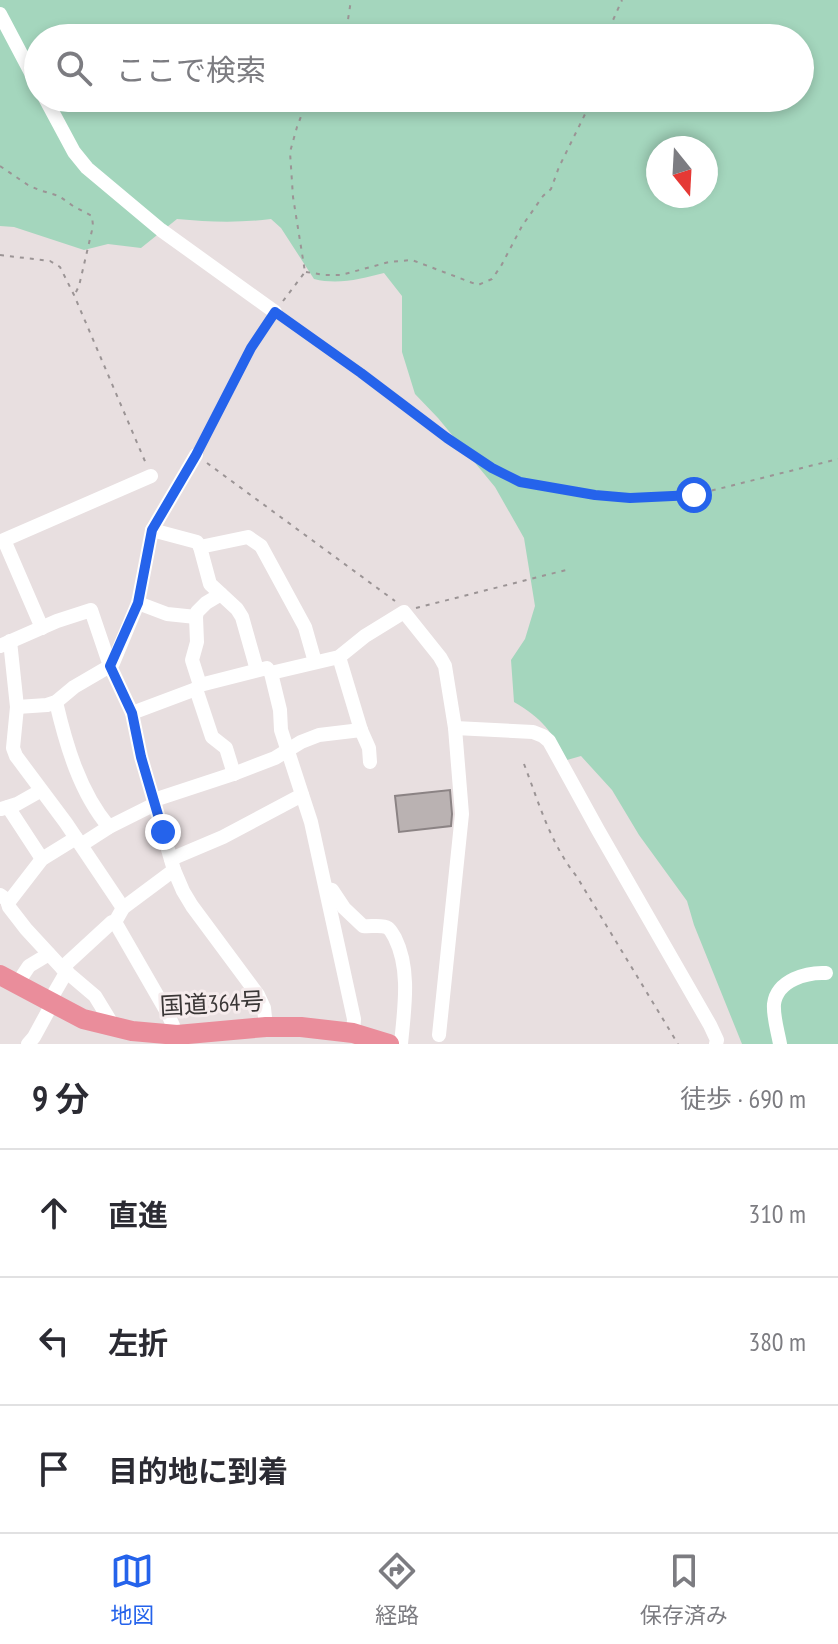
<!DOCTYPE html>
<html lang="ja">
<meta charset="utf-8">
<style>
:root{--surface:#fff;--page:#f7f7f7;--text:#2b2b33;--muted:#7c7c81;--line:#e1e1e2;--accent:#2563eb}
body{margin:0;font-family:"PT Sans Narrow","Noto Sans JP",sans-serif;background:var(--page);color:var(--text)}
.compass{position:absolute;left:646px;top:136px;width:72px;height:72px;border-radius:50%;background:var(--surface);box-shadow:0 4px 12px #0003;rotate:162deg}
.stop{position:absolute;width:24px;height:24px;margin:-18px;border:6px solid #2563eb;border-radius:50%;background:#fff}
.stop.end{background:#2563eb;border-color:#fff;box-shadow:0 2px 8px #0008}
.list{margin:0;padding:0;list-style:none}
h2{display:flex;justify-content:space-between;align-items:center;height:104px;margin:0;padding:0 32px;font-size:34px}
h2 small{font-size:26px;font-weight:400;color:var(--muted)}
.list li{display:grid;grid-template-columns:52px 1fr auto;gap:24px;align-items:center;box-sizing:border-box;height:128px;padding:0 32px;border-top:2px solid var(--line)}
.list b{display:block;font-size:30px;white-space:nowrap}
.list em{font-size:26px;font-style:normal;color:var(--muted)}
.icon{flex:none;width:44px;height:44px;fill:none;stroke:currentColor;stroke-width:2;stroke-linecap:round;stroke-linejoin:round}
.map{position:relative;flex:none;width:838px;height:1044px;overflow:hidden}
.search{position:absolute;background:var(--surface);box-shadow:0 4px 12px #0003;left:24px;right:24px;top:24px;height:88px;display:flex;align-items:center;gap:20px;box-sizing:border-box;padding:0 28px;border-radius:44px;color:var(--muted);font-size:30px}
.sheet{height:488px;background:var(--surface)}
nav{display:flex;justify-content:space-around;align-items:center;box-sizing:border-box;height:112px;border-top:2px solid var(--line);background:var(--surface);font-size:22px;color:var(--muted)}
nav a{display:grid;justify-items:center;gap:4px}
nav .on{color:var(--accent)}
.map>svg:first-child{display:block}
</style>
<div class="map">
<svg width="838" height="1044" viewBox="0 0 838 1044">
<rect width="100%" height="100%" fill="#e8dfe0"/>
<!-- green -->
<path fill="#a4d6bd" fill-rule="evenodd" d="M0 0H838V1044H742L694 925 687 901 639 835 612 790 581 756 567 760C552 732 542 718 514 702L511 660 525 639 535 606 524 538 495 487 438 418 415 394 402 352V296L384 273C361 279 338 285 314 279L281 228 271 219C239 223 209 222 177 219L141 248 108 244 84 250 14 227 0 226ZM38 38H800V98H38ZM658 148H706V196H658Z"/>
<!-- building -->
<polygon fill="#bab2b2" stroke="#8b8384" stroke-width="2" points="450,790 452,814 451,826 399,832 395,796"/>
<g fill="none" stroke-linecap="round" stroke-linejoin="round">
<!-- path -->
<g stroke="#9b9495" stroke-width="2" stroke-dasharray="4 6" stroke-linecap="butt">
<polyline points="342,38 347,26 351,0"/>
<polyline points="605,38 622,0"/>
<polyline points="0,166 28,185 39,190 59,196 73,206 92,216 93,226 79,286 75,294"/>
<polyline points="0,255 50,261 60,267 74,295 147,466"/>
<polyline points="306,272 325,275 341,275 389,262 412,260 478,285 492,279 501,266 522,226 543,196 551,189 559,167 593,98"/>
<polyline points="283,301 305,272 293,197 290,152 297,127 308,98"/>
<polyline points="285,319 447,438 492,468 520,482 595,495 630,498 694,495 838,459"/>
<polyline points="201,443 251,348 268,323"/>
<polyline points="207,463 395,601"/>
<polyline points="416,608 566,570"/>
<path d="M524 764C539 803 550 843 577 877L678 1044"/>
</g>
<!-- minor -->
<g stroke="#fff" stroke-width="14">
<polyline points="0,14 38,86"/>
<polyline points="45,98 74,152 87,168 161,230 275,312"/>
<polyline points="152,530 197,542 200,547 210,584 237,609 242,617 257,670"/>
<polyline points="200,547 248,537 261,546 305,627 315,662"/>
<polyline points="138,603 167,614 196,617"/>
<polyline points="42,628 4,540 151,476"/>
<polyline points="10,641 17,707 13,748 16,756 66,823 123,908"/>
<polyline points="0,646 57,621 91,610 110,666 132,713 141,757 174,870 183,891 192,906 258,995 264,1008 266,1027"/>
<polyline points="339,657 361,730 369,748 370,762"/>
<polyline points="271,673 280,710 281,730 311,822 354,1019 353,1033"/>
<polyline points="200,685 192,660 197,642 196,617 197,612 206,603 221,594"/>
<polyline points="196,689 212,737 226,748 234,774"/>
<path d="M56 702C66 745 80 793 109 827"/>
<polyline points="17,707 47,705 56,702 74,687 110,666 113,663 138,603 152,530 196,455"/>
<polyline points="132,713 196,689 200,685 267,668 271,673 339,657 365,636 404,612 440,657 445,666 455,728 462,814 439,1035"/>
<polyline points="455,728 533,732 543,736 549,741 598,830 710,1025 717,1040 716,1044"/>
<polyline points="154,800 236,773 275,758 301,742 319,735 361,730"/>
<polyline points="8,807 42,859"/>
<polyline points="1,809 17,804 40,791"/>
<polyline points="81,845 109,827 155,804"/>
<polyline points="171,859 223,837 302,795"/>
<polyline points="174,870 123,908 115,922 168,1014 177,1035 178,1041"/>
<path d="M326 889 332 890 344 908 363 926C370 927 382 924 388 928 391 930 393 935 395 938 411 970 404 1010 401 1044"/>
<polyline points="0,895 7,900 9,907 26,929 62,968 95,996 114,1027"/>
<polyline points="8,903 42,859 76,838"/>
<polyline points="62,968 112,922 115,922"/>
<polyline points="17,984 29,966 49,954"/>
<polyline points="49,1002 67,971"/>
<polyline points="28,1044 34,1037 52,1004"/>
<path d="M780 1044C778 1032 773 1017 774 1004 777 980 807 972 826 973"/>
</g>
<!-- highway -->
<polyline stroke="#ea8d9b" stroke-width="20" points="0,975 83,1019 132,1031 177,1035 266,1027 301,1027 353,1033 389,1044"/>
</g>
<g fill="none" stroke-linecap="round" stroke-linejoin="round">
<!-- route -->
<polyline stroke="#2563eb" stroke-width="10" points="163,832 141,757 132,713 110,666 138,603 152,530 196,455 251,348 275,312 361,373 447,438 492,468 520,482 595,495 630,498 694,495"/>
</g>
<g text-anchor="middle" stroke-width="6" stroke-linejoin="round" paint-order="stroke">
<!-- street labels -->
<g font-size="24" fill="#3a3636" stroke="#f6eced">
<text transform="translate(212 1004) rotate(-3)" y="8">国道364号</text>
</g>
</g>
</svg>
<svg class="compass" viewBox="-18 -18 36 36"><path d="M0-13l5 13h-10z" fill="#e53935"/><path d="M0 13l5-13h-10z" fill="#7c7c81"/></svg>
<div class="stop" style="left:694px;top:495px"></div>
<div class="stop end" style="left:163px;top:832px"></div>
<div class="search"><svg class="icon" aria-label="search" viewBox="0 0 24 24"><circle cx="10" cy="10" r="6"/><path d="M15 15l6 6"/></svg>ここで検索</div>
</div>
<section class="sheet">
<h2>9 分<small>徒歩 · 690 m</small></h2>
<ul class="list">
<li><svg class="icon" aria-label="ahead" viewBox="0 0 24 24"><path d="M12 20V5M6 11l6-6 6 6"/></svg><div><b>直進</b></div><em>310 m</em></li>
<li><svg class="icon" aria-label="left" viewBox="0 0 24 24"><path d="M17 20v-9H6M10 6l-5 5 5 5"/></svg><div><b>左折</b></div><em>380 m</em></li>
<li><svg class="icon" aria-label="arrive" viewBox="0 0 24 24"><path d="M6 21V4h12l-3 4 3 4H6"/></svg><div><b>目的地に到着</b></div></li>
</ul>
</section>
<nav>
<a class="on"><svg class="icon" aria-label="map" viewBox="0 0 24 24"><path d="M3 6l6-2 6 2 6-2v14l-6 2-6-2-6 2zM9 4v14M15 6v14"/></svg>地図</a>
<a><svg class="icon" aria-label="directions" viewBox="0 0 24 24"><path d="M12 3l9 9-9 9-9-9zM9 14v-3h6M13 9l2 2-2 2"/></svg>経路</a>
<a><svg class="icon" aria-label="saved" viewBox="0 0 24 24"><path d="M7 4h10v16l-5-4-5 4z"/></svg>保存済み</a>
</nav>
